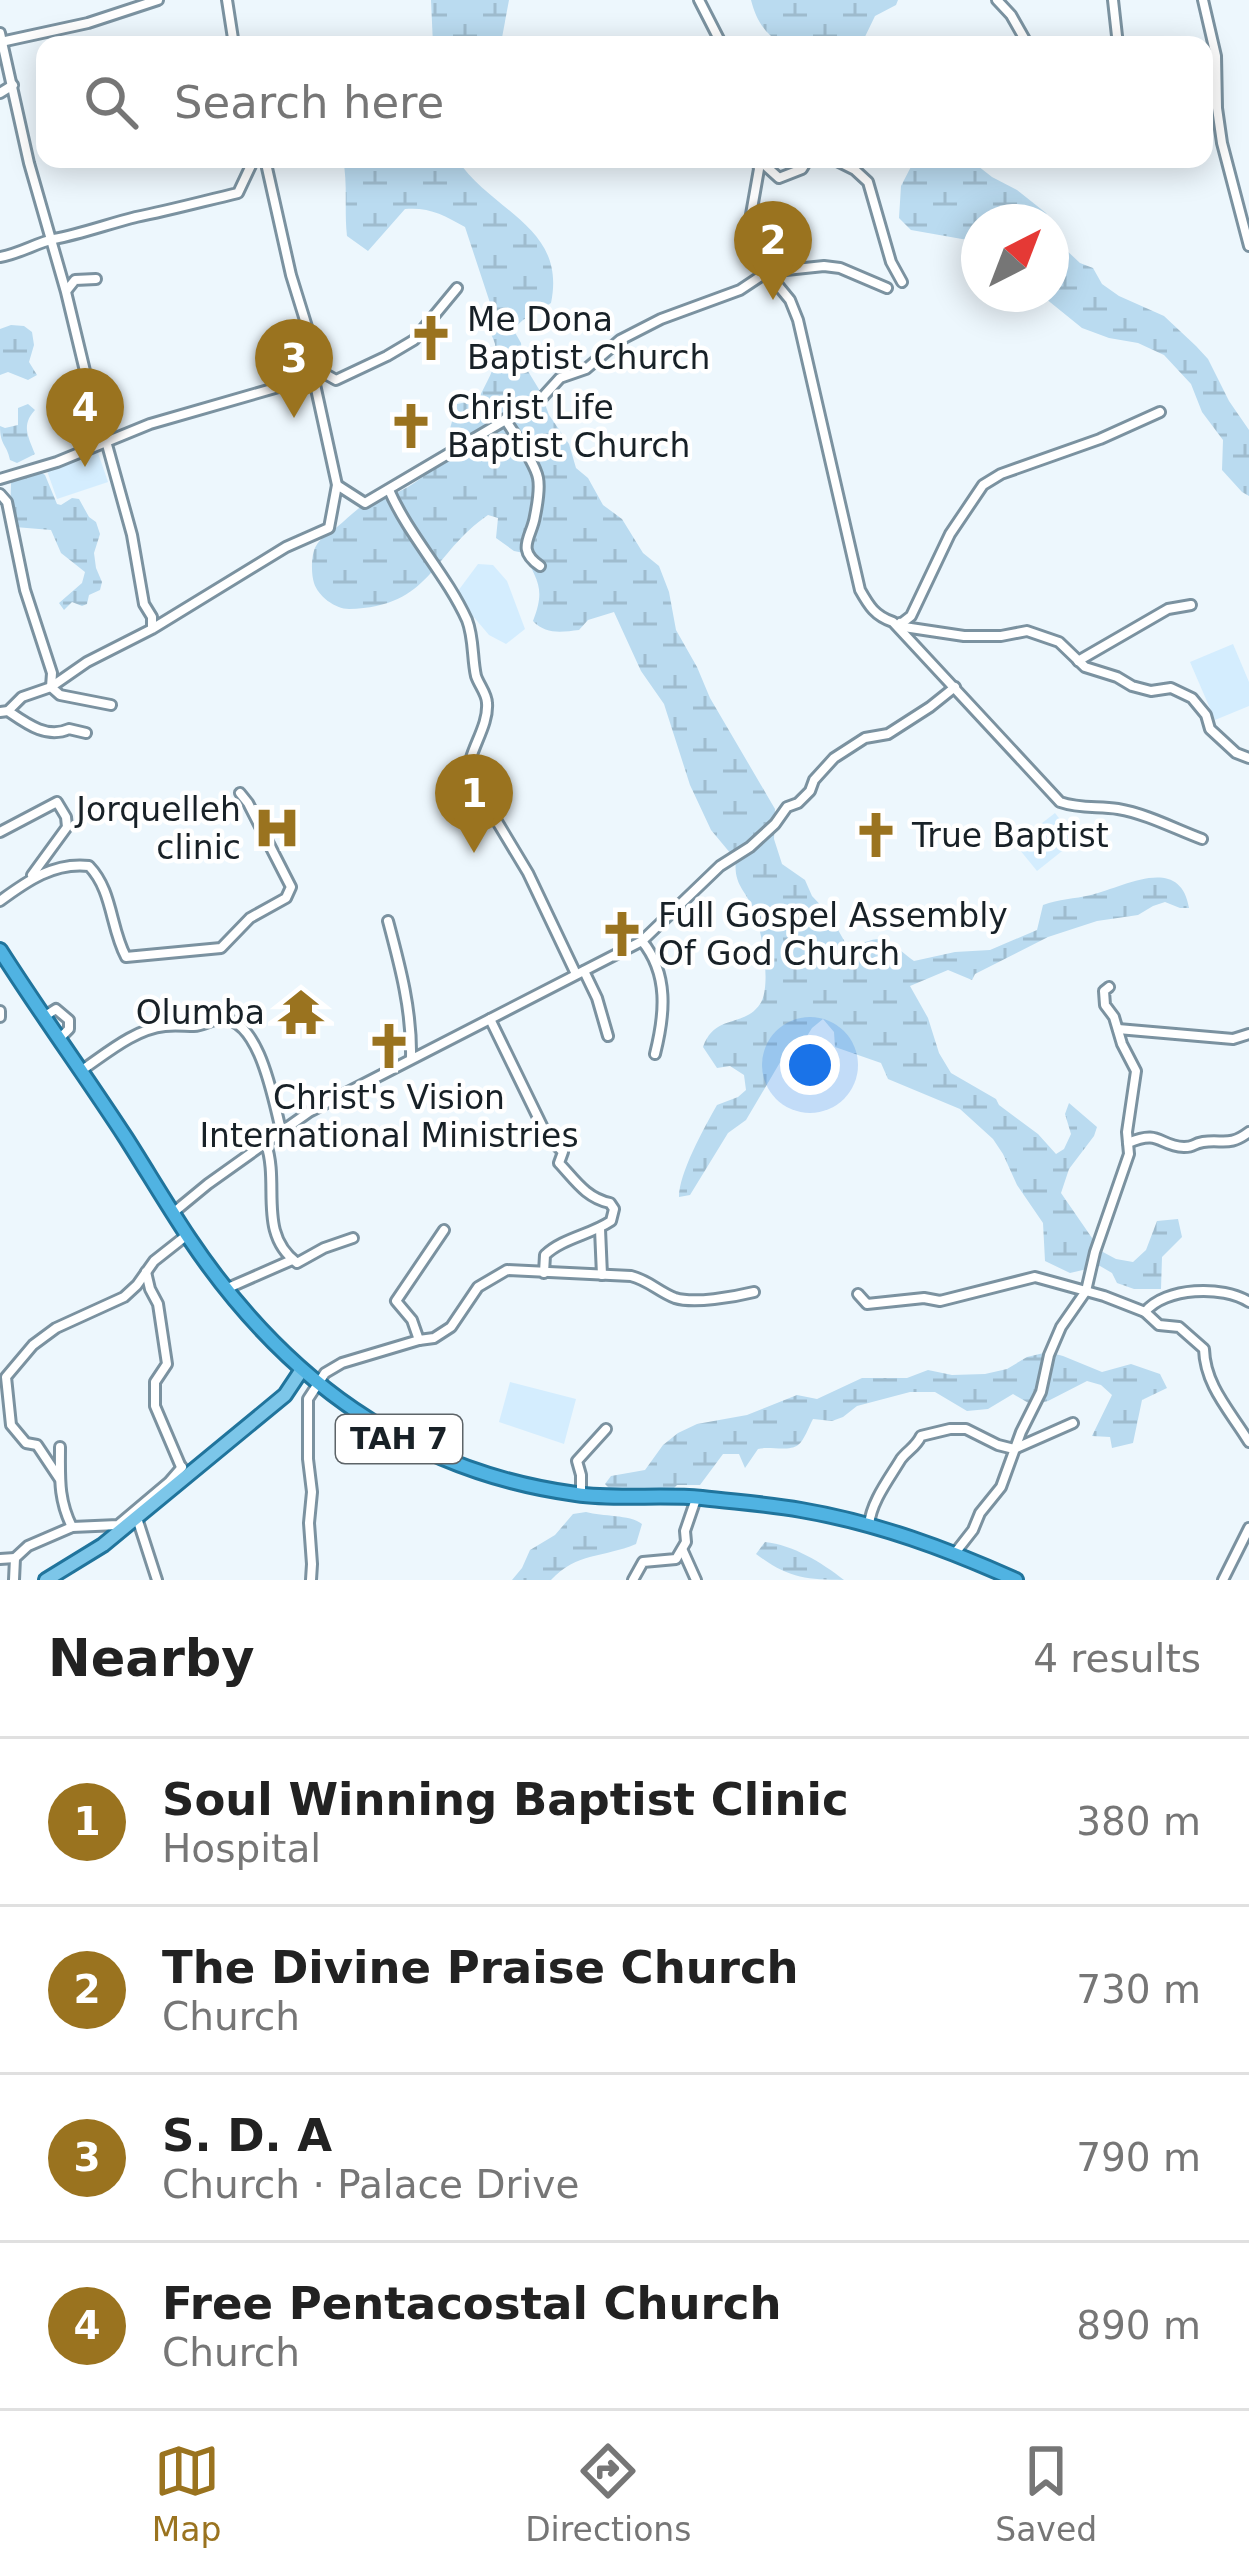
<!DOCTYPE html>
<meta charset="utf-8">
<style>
:root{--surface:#fff;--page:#f6f6f6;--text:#222;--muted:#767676;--line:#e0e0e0;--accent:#9a731f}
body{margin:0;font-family:"DejaVu Sans",sans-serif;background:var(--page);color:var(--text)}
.compass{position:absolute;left:961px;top:204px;width:108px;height:108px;border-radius:50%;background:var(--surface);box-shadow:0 6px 30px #0003;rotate:42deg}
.you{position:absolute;left:810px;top:1065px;width:42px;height:42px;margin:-30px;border:9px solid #fff;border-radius:50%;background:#1a73e8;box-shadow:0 0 0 18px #1a73e833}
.badge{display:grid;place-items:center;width:78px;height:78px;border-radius:50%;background:var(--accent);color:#fff;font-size:39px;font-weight:700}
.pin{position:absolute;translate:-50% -99px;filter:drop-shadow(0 3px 6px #0008)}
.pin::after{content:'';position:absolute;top:63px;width:42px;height:36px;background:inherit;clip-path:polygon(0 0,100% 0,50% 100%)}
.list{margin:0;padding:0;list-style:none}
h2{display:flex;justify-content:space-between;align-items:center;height:156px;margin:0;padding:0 48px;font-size:51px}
h2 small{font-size:39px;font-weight:400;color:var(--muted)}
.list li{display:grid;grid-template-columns:78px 1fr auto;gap:36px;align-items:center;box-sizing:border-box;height:168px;padding:0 48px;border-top:3px solid var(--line)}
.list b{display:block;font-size:45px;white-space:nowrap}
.list p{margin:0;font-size:39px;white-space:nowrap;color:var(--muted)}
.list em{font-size:39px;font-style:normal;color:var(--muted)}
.icon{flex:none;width:66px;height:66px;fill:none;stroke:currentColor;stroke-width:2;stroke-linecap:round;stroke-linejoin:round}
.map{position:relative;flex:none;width:1249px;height:1580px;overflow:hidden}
.search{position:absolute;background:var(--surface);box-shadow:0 6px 30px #0003;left:36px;right:36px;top:36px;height:132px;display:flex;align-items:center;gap:30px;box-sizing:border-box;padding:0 42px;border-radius:24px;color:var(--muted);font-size:45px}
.sheet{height:828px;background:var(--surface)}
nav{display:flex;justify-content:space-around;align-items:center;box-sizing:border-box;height:168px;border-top:3px solid var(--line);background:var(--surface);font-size:33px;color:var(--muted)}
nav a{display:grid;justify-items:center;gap:6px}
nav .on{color:var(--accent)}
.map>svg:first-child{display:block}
</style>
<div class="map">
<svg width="1249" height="1580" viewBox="0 0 1249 1580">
<defs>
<pattern id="wetland-marsh" width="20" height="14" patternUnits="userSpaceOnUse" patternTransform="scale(3)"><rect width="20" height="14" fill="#badbf0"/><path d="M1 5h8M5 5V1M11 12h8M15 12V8" fill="none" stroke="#9fbcce"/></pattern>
</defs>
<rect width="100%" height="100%" fill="#edf7fd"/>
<!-- built -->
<g fill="#d4edfe">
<polygon points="97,450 108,482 57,499 46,468"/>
<polygon points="478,564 493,565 507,581 525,629 506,644 489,635 455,595"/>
<polygon points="1233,644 1249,682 1249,706 1215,720 1190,662"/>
<polygon points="1055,813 1076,840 1037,871 1015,844"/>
<polygon points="510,1382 576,1399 564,1444 499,1422"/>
</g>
<!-- wetland -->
<g fill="url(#wetland-marsh)">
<polygon points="431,0 509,0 501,43 499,45 433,45"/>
<path d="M751 0H898L896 5 875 16 861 45H783C765 34 756 20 751 0Z"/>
<path d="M343 159H457C491 212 567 226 551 303L523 320 513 329 521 343 523 363 540 391 549 415 569 444 576 468 588 478 603 505 622 519 643 553 659 566 669 592 676 630 697 667 710 698 775 809 774 839 782 864 805 880 812 896 829 914 846 944C863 947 875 934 887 941 896 945 906 956 914 961L955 952 990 950 1037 930 1043 905C1059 899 1074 899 1091 895 1122 888 1180 853 1189 908H1180L1165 902 1153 906 1138 915 1097 921 1048 937 975 974 972 980 948 970 910 986 928 1018 939 1053 951 1073 996 1099 999 1105 1038 1134 1056 1154 1064 1149 1071 1134 1065 1114 1069 1103 1097 1127 1094 1136 1069 1169 1061 1193 1101 1251 1116 1259 1133 1262 1146 1250 1157 1221 1178 1219 1182 1237 1162 1257 1161 1289H1134L1117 1283 1112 1273 1100 1266 1070 1273 1045 1261 1043 1223 1017 1185 1003 1154 993 1139 960 1109 888 1079 881 1063 835 1047 834 1032 823 1019 812 1028 799 1049 782 1059 746 1120 728 1133 690 1195 679 1197C679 1173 704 1128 717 1105L738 1097 746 1090 744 1075 730 1066 717 1068 703 1047C715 1013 744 1028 760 1004 772 987 762 931 754 911 746 890 733 885 736 860L711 830 690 785 664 704 641 671 614 612 588 620 579 630C562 632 546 635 533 621 546 588 537 581 524 553L514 551 496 538 498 518 488 515C431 554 432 607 349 609 335 609 318 596 314 583 311 574 311 554 316 546 319 539 331 532 337 527 346 520 355 510 365 504 374 498 382 498 391 495 415 486 433 470 448 450L447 439 457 404 478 400C489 376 504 358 491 334L495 318 465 227C444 215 429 207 405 209L368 251 347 236C344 209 348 185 343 159Z"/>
<polygon points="915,159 969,159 992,177 1017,190 1046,213 1064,248 1080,263 1093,268 1102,284 1119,296 1164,316 1196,346 1208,359 1229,401 1249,430 1249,496 1242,492 1222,470 1223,440 1202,412 1191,384 1164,355 1138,343 1109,338 1082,328 1040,294 1051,294 1051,222 979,222 979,242 911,230 899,218 901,186"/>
<polygon points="11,325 24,326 32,332 34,345 29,362 37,375 28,380 8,372 0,375 0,329"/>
<path d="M28 404 35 410C21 425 28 436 35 454L17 463 10 460C7 444 0 446 0 426L5 428 18 425V408Z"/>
<polygon points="39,471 45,475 57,504 61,505 72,498 79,499 89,517 96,522 100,534 94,553 96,568 102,582 100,590 89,595 87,604 82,606 72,602 64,610 59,603 82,583 85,572 61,553 51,530 15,527 10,519 11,483 19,475"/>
<path d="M1048 1352 1063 1356 1102 1372 1131 1364 1160 1374 1167 1388 1142 1400 1133 1443 1112 1448 1110 1437 1092 1436 1112 1395 1101 1385 1087 1381 1048 1401 1032 1405 1013 1394 988 1409 967 1411 935 1392H910L857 1406 843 1417 832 1421 813 1419C809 1426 804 1441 798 1445 789 1452 769 1446 758 1449L745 1468 739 1454H723L700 1485H677L671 1491 619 1498 605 1484 611 1476 645 1470 663 1445 678 1433 697 1424 747 1415 797 1395 817 1399 862 1378H907L928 1370 952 1375 985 1374 1007 1369 1027 1357Z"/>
<path d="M586 1512C603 1517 629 1514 642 1524L636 1544C603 1558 577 1552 551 1580H512L522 1568 530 1550 555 1535 573 1514Z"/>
<path d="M765 1542C793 1545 821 1562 844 1580 805 1580 788 1578 756 1554Z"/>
</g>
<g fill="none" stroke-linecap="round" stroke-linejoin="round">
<defs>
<g id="minor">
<polyline points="227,0 234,45"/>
<polyline points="699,0 722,45"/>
<polyline points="997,0 1011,15 1028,45"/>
<polyline points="1113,0 1118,45"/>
<polyline points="1203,0 1216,56 1217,108 1222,143 1249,246"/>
<polyline points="0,33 29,163 66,292 91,396 106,441 132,535 144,604 152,617 152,628"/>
<polyline points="1,42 88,23 158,0"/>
<polyline points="0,93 13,85"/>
<polyline points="265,159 291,275 308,330 311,366 337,485"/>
<path d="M757 159 759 169 750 220 767 272 790 300 798 320 860 590C869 606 875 616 893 622L1060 802C1080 809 1098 806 1118 809 1147 814 1175 829 1202 839"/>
<polyline points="833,159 855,170 868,182 891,262 902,282"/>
<polyline points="759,160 779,178 802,169 808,159"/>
<path d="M0 257C19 254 36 243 54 239 81 234 108 224 136 217 171 210 204 201 238 193L254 159"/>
<polyline points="67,290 75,280 96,279"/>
<path d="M505 419C514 434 535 462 538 478 540 488 537 506 535 516 532 537 515 549 540 566"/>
<polyline points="0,479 57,462 150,424 296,382 311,366 336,380 387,356 414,340 457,288"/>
<path d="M389 490C409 536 446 574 467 620 474 638 472 658 476 676 479 685 487 694 487 703 489 728 466 754 469 775L528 873 576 974"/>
<polyline points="0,494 7,502 25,590 52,673 51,687 60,695 111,705"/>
<polyline points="900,623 904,627 964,636 1001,636 1027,631 1059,642 1085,667 1117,677 1132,686 1151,691 1171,688 1192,698 1206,715 1210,729 1236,753 1249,758"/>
<polyline points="902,623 911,616 950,534 983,485 1001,474 1100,439 1160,412"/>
<polyline points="1078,661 1168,609 1191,605"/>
<path d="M8 711C27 724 47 739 69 729L86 733"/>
<polyline points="0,712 8,711 22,697 51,687 87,662 152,629 286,547 329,528 337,485 365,503 541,399 560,378 586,369 620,340 661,319 740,290 767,272 824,266 840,268 887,288"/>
<polyline points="0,832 57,802 66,817 67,827 32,875"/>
<path d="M0 901C27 881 54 862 89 866 113 891 110 927 126 957L221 948 250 918 286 898 291 887 248 803 240 793"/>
<path d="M388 921C400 966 412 1010 411 1058"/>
<path d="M642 941C669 974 665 1014 655 1054"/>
<polyline points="584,971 597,998 608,1036"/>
<polyline points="0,1011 0,1017"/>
<polyline points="45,1016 56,1009 69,1020 69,1029 60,1038"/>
<path d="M490 1019 547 1136 563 1152 559 1163C575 1180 586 1198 610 1203L614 1209 611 1221C590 1235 563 1238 545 1255L544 1273"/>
<polyline points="1118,1029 1233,1039 1249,1034"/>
<path d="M82 1070C107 1053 135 1029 165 1026 175 1025 185 1026 194 1026 204 1026 212 1019 221 1019 260 1017 274 1104 281 1130"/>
<path d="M1128 1143C1161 1129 1158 1146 1184 1147 1196 1147 1191 1144 1203 1142 1223 1139 1229 1147 1249 1132"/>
<path d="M266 1144C280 1185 257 1233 297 1263L324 1248 353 1238"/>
<polyline points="174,1212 208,1184 309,1112 642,941 720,866 750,847 775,824 787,807 798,803 810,791 814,780 834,758 865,738 888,734 930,707 955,687"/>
<polyline points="600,1229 602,1275"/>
<polyline points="146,1272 150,1289 158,1304 167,1364 155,1382 155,1406 181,1467"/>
<polyline points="228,1288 292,1260"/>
<path d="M858 1294 867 1304 924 1298 940 1301 1035 1277 1104 1296 1145 1312C1165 1287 1223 1285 1249 1302"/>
<path d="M1145 1312 1159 1325 1179 1327 1204 1349C1205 1386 1231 1412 1249 1442"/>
<path d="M419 1340 434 1338 451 1327 478 1287 507 1270 631 1276C648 1280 659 1292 675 1298 694 1304 734 1297 754 1292"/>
<path d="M60 1447C60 1477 58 1499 72 1527"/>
<polyline points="59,1478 37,1445 26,1443 11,1425 6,1377 33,1345 56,1328 124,1297 137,1285 154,1261 187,1235"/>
<polyline points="581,1493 581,1475 577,1461 606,1429"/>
<polyline points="137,1518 157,1580"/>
<path d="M869 1525C871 1502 889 1479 901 1459 908 1450 916 1447 921 1436L950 1429H966L998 1445 1014 1449 1073 1423"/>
<polyline points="683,1551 696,1580"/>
<polyline points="955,1553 973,1530 980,1513 1001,1487 1021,1432 1041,1392 1049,1355 1061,1327 1086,1291 1095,1252 1129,1154 1127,1132 1136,1071 1122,1044 1114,1017 1105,1005 1104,991 1109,987"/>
<polyline points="0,1559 15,1558"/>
<polyline points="14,1580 15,1558 28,1546 72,1527 118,1525 169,1482 182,1467"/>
<polyline points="311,1580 312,1564 309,1523 312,1492 308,1459 308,1399 325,1373 342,1363 419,1340 412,1320 396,1301 444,1230"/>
<polyline points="633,1580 643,1562 676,1559 686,1542 685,1531 696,1499"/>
<polyline points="1223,1580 1249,1528"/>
</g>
<polyline id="primary" points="46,1580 103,1545 285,1395 301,1371"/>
<path id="trunk" d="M0 950C40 1013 85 1075 126 1138 147 1171 167 1205 189 1238 282 1377 406 1471 576 1494 617 1500 660 1494 702 1498 735 1502 769 1504 801 1510 877 1523 947 1549 1016 1580"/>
</defs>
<!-- minor casing -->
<use href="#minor" stroke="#7b92a0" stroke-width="14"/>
<!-- primary casing -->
<use href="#primary" stroke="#20749c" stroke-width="18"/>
<!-- trunk casing -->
<use href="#trunk" stroke="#20749c" stroke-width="18"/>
<!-- minor -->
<use href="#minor" stroke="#fff" stroke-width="8"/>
<!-- primary -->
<use href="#primary" stroke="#7cc6e9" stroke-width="12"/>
<!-- trunk -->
<use href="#trunk" stroke="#50b3e2" stroke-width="12"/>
</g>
<!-- icons -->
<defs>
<symbol id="church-bare" viewBox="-9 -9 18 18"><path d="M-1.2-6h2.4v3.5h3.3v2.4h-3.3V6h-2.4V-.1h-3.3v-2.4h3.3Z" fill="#9a731f" stroke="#fff" stroke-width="2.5" paint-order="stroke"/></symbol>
<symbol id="hospital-bare" viewBox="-9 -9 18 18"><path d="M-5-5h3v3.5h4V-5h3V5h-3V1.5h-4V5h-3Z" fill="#9a731f" stroke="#fff" stroke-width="2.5" paint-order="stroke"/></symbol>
<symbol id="temple-bare" viewBox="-9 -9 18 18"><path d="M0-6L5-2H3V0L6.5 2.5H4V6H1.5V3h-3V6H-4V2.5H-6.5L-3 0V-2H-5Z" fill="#9a731f" stroke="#fff" stroke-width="2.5" paint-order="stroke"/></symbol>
</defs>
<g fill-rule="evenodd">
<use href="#church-bare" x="398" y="305" width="66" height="66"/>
<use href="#church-bare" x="378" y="393" width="66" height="66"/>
<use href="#hospital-bare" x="244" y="795" width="66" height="66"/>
<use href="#church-bare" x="843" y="802" width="66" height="66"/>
<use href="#church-bare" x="589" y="901" width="66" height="66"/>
<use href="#temple-bare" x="268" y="979" width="66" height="66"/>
<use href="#church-bare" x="356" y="1013" width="66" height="66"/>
</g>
<g text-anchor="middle" stroke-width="9" stroke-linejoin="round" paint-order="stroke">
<!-- shield labels -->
<rect fill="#fff" stroke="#5d6468" stroke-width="3" x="336" y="1415" width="126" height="48" rx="9"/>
<g font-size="30" font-weight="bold" fill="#182127">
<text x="399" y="1449">TAH 7</text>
</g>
<!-- poi labels -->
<g font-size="33" fill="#182127" stroke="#fff" text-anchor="start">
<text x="467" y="331">Me Dona<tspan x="467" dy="38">Baptist Church</tspan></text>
<text x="447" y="419">Christ Life<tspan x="447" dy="38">Baptist Church</tspan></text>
<text x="241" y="821" text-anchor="end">Jorquelleh<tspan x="241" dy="38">clinic</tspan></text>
<text x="912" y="847">True Baptist</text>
<text x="658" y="927">Full Gospel Assembly<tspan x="658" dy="38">Of God Church</tspan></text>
<text x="265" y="1024" text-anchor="end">Olumba</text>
<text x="389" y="1109" text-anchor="middle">Christ's Vision<tspan x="389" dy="38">International Ministries</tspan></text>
</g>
</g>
</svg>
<svg class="compass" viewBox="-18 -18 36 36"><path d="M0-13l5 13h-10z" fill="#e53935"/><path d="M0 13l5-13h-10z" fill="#767676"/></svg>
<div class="you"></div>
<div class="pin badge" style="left:474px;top:853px">1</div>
<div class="pin badge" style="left:773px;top:300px">2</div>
<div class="pin badge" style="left:294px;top:418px">3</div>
<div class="pin badge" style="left:85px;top:467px">4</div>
<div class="search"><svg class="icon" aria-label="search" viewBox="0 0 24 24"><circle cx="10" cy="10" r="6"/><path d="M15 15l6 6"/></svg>Search here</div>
</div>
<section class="sheet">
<h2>Nearby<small>4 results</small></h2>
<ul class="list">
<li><span class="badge">1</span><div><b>Soul Winning Baptist Clinic</b><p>Hospital</p></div><em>380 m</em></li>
<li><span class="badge">2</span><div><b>The Divine Praise Church</b><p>Church</p></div><em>730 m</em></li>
<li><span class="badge">3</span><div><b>S. D. A</b><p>Church · Palace Drive</p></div><em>790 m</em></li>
<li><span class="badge">4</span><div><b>Free Pentacostal Church</b><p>Church</p></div><em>890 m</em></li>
</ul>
</section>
<nav>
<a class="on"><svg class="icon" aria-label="map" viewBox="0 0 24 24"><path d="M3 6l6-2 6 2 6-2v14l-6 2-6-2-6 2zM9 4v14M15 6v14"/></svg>Map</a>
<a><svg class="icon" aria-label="directions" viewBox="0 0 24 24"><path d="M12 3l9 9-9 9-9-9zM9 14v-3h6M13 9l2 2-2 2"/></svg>Directions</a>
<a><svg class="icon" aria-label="saved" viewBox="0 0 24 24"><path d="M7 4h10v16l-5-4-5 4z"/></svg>Saved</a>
</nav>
